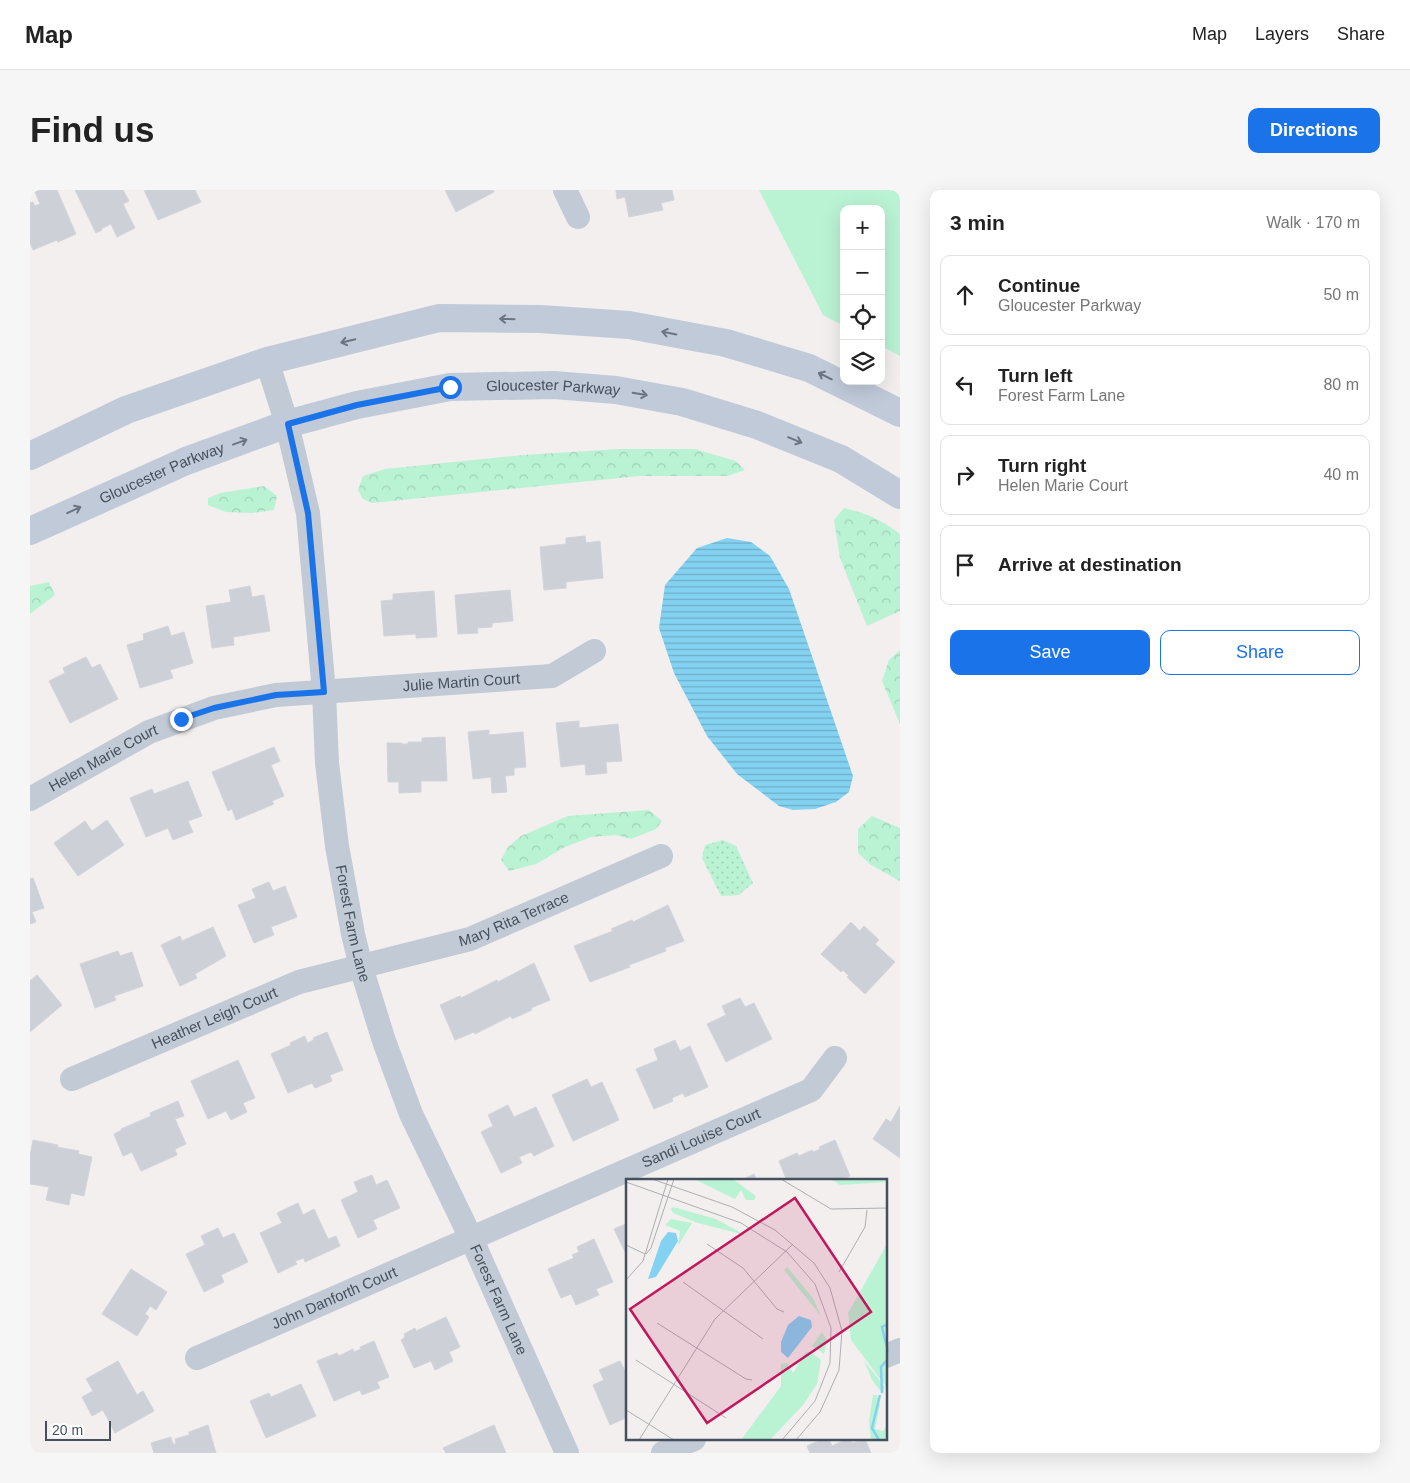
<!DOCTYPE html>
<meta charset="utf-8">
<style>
:root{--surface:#fff;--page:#f6f6f6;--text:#222;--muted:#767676;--line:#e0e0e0;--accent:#1a73e8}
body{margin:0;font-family:Arial,sans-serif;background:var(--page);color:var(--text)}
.controls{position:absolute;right:15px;top:15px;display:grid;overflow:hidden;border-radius:10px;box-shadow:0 5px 20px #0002}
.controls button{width:45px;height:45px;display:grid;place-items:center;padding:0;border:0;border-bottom:1px solid var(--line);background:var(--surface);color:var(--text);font:25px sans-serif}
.scale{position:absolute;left:15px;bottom:12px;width:66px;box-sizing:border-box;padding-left:5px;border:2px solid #45505e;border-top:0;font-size:14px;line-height:18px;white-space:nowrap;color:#45505e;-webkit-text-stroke:4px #fff;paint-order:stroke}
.stop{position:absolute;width:15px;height:15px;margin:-11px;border:4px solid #1a73e8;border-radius:50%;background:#fff}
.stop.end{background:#1a73e8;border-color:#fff;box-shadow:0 1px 5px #0008}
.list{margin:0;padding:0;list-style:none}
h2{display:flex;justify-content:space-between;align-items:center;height:65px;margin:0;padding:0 20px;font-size:21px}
h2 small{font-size:16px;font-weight:400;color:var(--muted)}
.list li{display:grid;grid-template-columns:32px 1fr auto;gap:15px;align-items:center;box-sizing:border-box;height:80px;margin:0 10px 10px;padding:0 10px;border:1px solid var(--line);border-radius:10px}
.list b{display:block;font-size:19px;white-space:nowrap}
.list p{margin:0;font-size:16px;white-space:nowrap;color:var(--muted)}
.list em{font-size:16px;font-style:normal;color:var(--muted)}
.actions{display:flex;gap:10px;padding:15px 20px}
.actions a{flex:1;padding:11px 0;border:1px solid var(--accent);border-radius:10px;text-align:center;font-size:18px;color:var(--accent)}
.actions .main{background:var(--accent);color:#fff}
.icon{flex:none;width:28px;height:28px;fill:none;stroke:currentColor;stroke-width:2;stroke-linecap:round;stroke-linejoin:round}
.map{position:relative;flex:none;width:870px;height:1263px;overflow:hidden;border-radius:10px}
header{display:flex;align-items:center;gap:30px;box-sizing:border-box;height:70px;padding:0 25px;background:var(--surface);border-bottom:1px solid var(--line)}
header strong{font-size:24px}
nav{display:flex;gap:28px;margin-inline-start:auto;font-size:18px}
.intro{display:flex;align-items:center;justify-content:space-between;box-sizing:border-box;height:120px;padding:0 30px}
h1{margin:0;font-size:35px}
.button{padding:12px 22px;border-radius:10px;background:var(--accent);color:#fff;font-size:18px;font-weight:700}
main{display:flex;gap:30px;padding:0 30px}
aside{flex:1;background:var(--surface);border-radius:10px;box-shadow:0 5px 20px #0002}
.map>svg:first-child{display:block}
</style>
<header>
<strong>Map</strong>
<nav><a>Map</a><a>Layers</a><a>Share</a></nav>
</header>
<div class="intro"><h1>Find us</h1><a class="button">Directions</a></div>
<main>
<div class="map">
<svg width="870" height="1263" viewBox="0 0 870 1263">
<defs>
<pattern id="forest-crowns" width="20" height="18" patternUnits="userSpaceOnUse" patternTransform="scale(1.25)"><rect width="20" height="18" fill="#baf2d4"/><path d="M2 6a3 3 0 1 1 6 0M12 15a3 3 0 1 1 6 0" fill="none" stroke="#a1d1b8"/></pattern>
<pattern id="park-dots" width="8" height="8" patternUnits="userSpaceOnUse" patternTransform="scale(1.25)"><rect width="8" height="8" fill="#baf2d4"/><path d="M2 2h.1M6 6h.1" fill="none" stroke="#a1d1b8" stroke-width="1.8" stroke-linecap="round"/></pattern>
<pattern id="water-rules" width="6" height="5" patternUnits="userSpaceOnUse" patternTransform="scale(1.25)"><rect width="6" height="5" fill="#84d2f2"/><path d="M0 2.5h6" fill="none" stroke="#6eadc7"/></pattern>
</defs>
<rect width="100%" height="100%" fill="#f2efee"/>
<!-- grass -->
<polygon fill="#baf2d4" points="729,0 870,0 870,166 851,156 851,19 814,19 814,136 793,125"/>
<!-- forest -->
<g fill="url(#forest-crowns)">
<polygon points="589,259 665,259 706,271 715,280 697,286 610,286 342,313 333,309 328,300 333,286 355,279 493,265"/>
<polygon points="234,296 247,306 244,320 222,323 196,322 178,315 178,308 191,303"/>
<path d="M814 318C836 323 852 330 870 344V421L837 436 810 368 804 330Z"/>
<polygon points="19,392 25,405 0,424 0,396"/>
<polygon points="870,460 870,534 852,491 859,470"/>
<polygon points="619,620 632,631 626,639 601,649 586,645 561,647 535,657 506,674 479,681 471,670 478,657 491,646 538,626"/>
<polygon points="842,626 870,638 870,691 841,675 828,663 828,639"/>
</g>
<!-- park -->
<polygon fill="url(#park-dots)" points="693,650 706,656 723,693 709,705 691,706 672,668 675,655"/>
<!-- water -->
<polygon fill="url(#water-rules)" points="697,348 721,352 740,366 759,399 823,586 819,602 806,612 785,619 763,620 749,616 707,584 677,546 644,483 629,438 635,395 667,358"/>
<!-- building -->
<g fill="#cdd0d7" stroke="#d2d4db">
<polygon points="9,0 27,0 46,44 28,52 27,50 3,60 0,53 0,13 3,12 5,16 10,14 5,2"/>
<polygon points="45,0 93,0 99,11 93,14 105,38 87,47 81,34 71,39 72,40 66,43"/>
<polygon points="114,0 165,0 171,12 128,30"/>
<polygon points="415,0 463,0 464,2 426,22"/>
<polygon points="586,0 642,0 644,10 631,13 633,20 599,27 595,7 587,9"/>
<polygon points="555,346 556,353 570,351 573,388 536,392 536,398 514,400 510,357 536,354 536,348"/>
<polygon points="220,396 222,407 234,405 240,441 203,447 204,455 182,458 176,416 201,412 199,400"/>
<polygon points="480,400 483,431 462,433 462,437 447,438 448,443 428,444 425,405"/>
<polygon points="404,401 407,447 386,448 386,444 354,446 351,411 363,410 363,404"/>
<polygon points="138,436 141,446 154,442 163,473 140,480 143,488 110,498 97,455 114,450 113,444"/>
<polygon points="56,467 62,478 70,474 88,509 40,533 19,491 35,483 33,478"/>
<polygon points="549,531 549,538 588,534 592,571 576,572 577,583 556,585 555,574 531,577 526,533"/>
<polygon points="459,540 459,545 493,542 496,577 484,578 484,585 475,586 477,602 462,603 461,587 443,589 438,542"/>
<polygon points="415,547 417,591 391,591 391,602 369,603 369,592 358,592 357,553 372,553 372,554 378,554 378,552 392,552 392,548"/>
<polygon points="244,557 250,571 241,575 254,606 242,611 244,614 206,630 202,619 198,621 182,582"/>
<polygon points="158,591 172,626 158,631 163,642 143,650 138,638 116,647 100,608 122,599 124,604"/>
<polygon points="77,630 94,655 48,686 24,653 55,631 62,641"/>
<polygon points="3,688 14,718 2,722 6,732 0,734 0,689"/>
<polygon points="239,692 243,701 255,696 267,727 241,737 244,745 224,753 208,715 226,708 222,699"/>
<polygon points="638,715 654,751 635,758 636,761 599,775 600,777 560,792 544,756 583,741 581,739 602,730 603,732"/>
<polygon points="821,732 830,741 834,736 849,750 845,754 865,772 835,804 817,787 819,786 813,780 811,782 791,764"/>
<polygon points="183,737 196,766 165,784 167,788 150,796 131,755 150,746 152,751"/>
<polygon points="88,761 90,766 102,762 113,796 84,806 86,810 65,818 50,774"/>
<polygon points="504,773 520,810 501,818 502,820 482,829 481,826 445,844 444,842 425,850 410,815 430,806 431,808 467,790 468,792"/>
<polygon points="7,785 32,815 0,842 0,791"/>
<polygon points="710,808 715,817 724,813 742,849 696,872 677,834 696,825 692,816"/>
<polygon points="297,842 313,880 300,885 302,891 285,898 282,893 258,903 241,864 261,855 260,853 275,846 277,853 284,850 283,848"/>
<polygon points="645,850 650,861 660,856 678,897 655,907 653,903 642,908 643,911 624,919 606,879 628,870 624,859"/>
<polygon points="208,870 225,908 213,913 217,922 201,930 196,921 178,929 161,891"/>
<polygon points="557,889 561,897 572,892 589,930 543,951 522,905"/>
<polygon points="148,911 154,926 145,929 156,954 145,959 147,965 111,981 102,962 93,966 84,944 92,940 91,939 121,926 120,923"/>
<polygon points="478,915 484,927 506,917 524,956 504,966 501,962 489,967 492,973 471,983 451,942 463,936 458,925"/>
<polygon points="870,916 870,968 843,949 856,929 861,932"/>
<polygon points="3,950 28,955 27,957 49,961 48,964 62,967 54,1006 41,1003 39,1015 16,1010 19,997 0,994 0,966"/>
<polygon points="805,950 820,986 810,991 757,991 749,971 767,963 769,966 782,960 783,962 790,959 789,957"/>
<polygon points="724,984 727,991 710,991"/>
<polygon points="342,985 346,995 357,990 370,1018 343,1030 347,1039 328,1048 311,1010 328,1002 324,992"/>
<polygon points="268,1013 273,1025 284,1019 298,1049 306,1046 310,1056 275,1072 274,1068 265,1071 267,1074 248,1083 230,1043 252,1033 247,1023"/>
<polygon points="598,1033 598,1068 584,1039"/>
<polygon points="188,1038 193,1048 204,1043 218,1072 191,1085 194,1092 174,1102 156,1064 175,1055 171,1046"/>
<polygon points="564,1049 583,1092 566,1099 569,1105 546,1115 541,1104 531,1108 518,1079 544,1068 542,1065 549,1062 547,1057"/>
<polygon points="101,1079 137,1102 126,1120 120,1116 115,1124 119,1127 107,1146 72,1124"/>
<polygon points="416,1127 430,1157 419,1162 423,1171 405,1180 401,1171 384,1178 371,1150 375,1147 374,1144 385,1138 386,1141"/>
<polygon points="344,1151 359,1187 347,1192 350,1198 332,1205 330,1200 304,1211 287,1171 307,1163 309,1166 323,1159 324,1162 331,1159 330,1157"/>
<polygon points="88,1171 107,1205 113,1201 124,1221 85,1243 73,1220 62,1226 52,1207 63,1201 56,1189"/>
<polygon points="590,1171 595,1181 598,1180 598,1227 580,1235 563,1195 574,1190 569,1180"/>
<polygon points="271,1194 286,1226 236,1248 220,1211 239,1203 241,1207"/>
<polygon points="178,1235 186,1263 124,1263 121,1253 141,1247 143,1254 146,1254 145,1249 159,1245 159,1242"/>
<polygon points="464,1235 476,1263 416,1263 413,1258"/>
<polygon points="793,1249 799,1249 802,1256 817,1249 821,1249 822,1253 835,1249 841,1263 780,1263 777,1256"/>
</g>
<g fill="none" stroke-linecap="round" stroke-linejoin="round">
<!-- minor -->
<g stroke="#c1cad5" stroke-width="24">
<polyline points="535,0 548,27"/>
<path id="s1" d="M237 171 257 234 278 323 294 502 297 573 307 656 323 744 331 777 354 851 381 924 441 1048 537 1263"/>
<path id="s2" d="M0 609 119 542 184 518 246 505 522 486 564 461"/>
<path id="s3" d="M42 889 269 792 440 749 631 666"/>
<polyline points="856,1166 870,1160"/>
<path id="s4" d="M167 1168 781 900 805 868"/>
<polyline points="633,1263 664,1249"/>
</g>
<!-- secondary -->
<g stroke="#c0cad9" stroke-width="28">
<polyline points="0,266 96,220 237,171 409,128 510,129 599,135 696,153 779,178 870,223"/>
<path id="s5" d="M0 341 156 271 257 234 327 215 420 197 524 195 586 200 652 212 727 235 811 269 870 305"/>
</g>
</g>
<!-- one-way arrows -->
<defs><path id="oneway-shaft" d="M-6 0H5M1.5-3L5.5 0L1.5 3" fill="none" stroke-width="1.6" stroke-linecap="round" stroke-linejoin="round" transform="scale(1.25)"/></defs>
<g stroke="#6a7583">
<use href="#oneway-shaft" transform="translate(477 129) rotate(-179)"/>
<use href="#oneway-shaft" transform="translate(639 143) rotate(-169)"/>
<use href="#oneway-shaft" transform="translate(318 151) rotate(166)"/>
<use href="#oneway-shaft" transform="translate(795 186) rotate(-154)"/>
<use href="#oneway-shaft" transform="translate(610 204) rotate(10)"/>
<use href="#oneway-shaft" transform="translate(765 250) rotate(22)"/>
<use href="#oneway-shaft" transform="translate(210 252) rotate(-20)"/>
<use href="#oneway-shaft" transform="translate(44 320) rotate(-25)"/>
</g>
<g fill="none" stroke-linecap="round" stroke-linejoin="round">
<!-- route -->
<polyline stroke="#1a73e8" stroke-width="6" points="151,529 184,518 246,505 294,502 278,323 258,234 327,215 420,197"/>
</g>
<g text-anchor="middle" stroke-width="4" stroke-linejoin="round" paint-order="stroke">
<!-- street labels -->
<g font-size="15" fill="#45505e" stroke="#fff">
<text dy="5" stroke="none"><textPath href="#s5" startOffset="549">Gloucester Parkway</textPath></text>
<text dy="5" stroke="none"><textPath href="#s5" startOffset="144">Gloucester Parkway</textPath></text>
<text dy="5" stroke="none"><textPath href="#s2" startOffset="455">Julie Martin Court</textPath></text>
<text dy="5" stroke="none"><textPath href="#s2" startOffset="84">Helen Marie Court</textPath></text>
<text dy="5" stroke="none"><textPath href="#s3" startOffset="471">Mary Rita Terrace</textPath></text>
<text dy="5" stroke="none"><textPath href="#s1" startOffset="571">Forest Farm Lane</textPath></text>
<text dy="5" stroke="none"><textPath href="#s3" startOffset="155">Heather Leigh Court</textPath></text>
<text dy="5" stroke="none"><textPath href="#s4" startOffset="550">Sandi Louise Court</textPath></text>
<text dy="5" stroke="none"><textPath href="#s4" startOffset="150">John Danforth Court</textPath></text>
<text dy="5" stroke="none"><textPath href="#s1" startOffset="976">Forest Farm Lane</textPath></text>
</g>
</g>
<!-- overview -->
<g transform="translate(596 989)">
<rect width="261" height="261" fill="#f2efee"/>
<path d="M205 0H261V3L214 6ZM261 65V209L225 161 222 134Z" fill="#baf2d4"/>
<path d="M68 0H107L130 17 128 21H120L115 11 109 20ZM47 28 90 40 119 56 72 44 47 34 45 30ZM45 40 66 44 52 67 54 52 39 46ZM161 88 187 119 195 137 158 91ZM196 153 201 161 198 175 186 167ZM180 173H185L195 181 191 205 177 226 144 261H115L155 207V185L161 184 167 194ZM238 182 259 208 257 215 246 201ZM247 216H251L254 226 249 250 257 252 261 246V261H245L243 242Z" fill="#baf2d4"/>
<path d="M42 53 50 54 52 62 30 98 22 100 35 62ZM173 137 185 141 186 148 162 179 155 173V163L162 146Z" fill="#84d2f2"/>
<path fill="none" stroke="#84d2f2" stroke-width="2.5" d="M262 145 256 148 262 173M256 214 255 188 262 180M253 261 246 249 254 216"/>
<path fill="none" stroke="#adafb4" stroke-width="1" d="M26 0 106 28 149 51 188 84 204 109 216 152 213 191 194 233 170 261M155 0 205 30 262 29M0 3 115 44 161 73 189 105 205 149 204 184 189 222 156 261M81 65 117 89 151 130 158 133M0 66 19 75M20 75 25 69 48 0M213 93 239 48 241 31M0 101 17 82 42 0M57 103 137 160M31 144 120 200 126 201M10 181 100 239M0 231 48 261M13 261 89 140 167 65"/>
<path fill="#c2185b" fill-opacity="0.15" stroke="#c2185b" stroke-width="2.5" d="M169 19 245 133 81 244 4 130Z"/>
<rect width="261" height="261" fill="none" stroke="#45505e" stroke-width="2.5"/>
</g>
</svg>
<div class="controls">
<button>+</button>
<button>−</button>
<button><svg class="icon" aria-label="locate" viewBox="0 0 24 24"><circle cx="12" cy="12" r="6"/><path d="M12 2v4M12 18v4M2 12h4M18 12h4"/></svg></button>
<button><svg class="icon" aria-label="layers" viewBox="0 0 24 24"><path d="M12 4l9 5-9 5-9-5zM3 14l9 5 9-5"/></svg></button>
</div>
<div class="scale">20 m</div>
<div class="stop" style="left:420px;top:197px"></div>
<div class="stop end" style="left:151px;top:529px"></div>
</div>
<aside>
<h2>3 min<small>Walk · 170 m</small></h2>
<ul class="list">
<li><svg class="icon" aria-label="ahead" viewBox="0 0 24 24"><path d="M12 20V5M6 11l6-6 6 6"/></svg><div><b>Continue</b><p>Gloucester Parkway</p></div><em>50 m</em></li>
<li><svg class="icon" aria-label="left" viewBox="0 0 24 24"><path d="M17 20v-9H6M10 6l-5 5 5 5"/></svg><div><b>Turn left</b><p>Forest Farm Lane</p></div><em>80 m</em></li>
<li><svg class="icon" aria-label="right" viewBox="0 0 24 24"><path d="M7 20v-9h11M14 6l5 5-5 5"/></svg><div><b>Turn right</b><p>Helen Marie Court</p></div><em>40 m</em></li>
<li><svg class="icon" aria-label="arrive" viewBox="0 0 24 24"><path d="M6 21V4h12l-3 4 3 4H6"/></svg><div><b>Arrive at destination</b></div></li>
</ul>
<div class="actions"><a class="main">Save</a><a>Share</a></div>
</aside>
</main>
